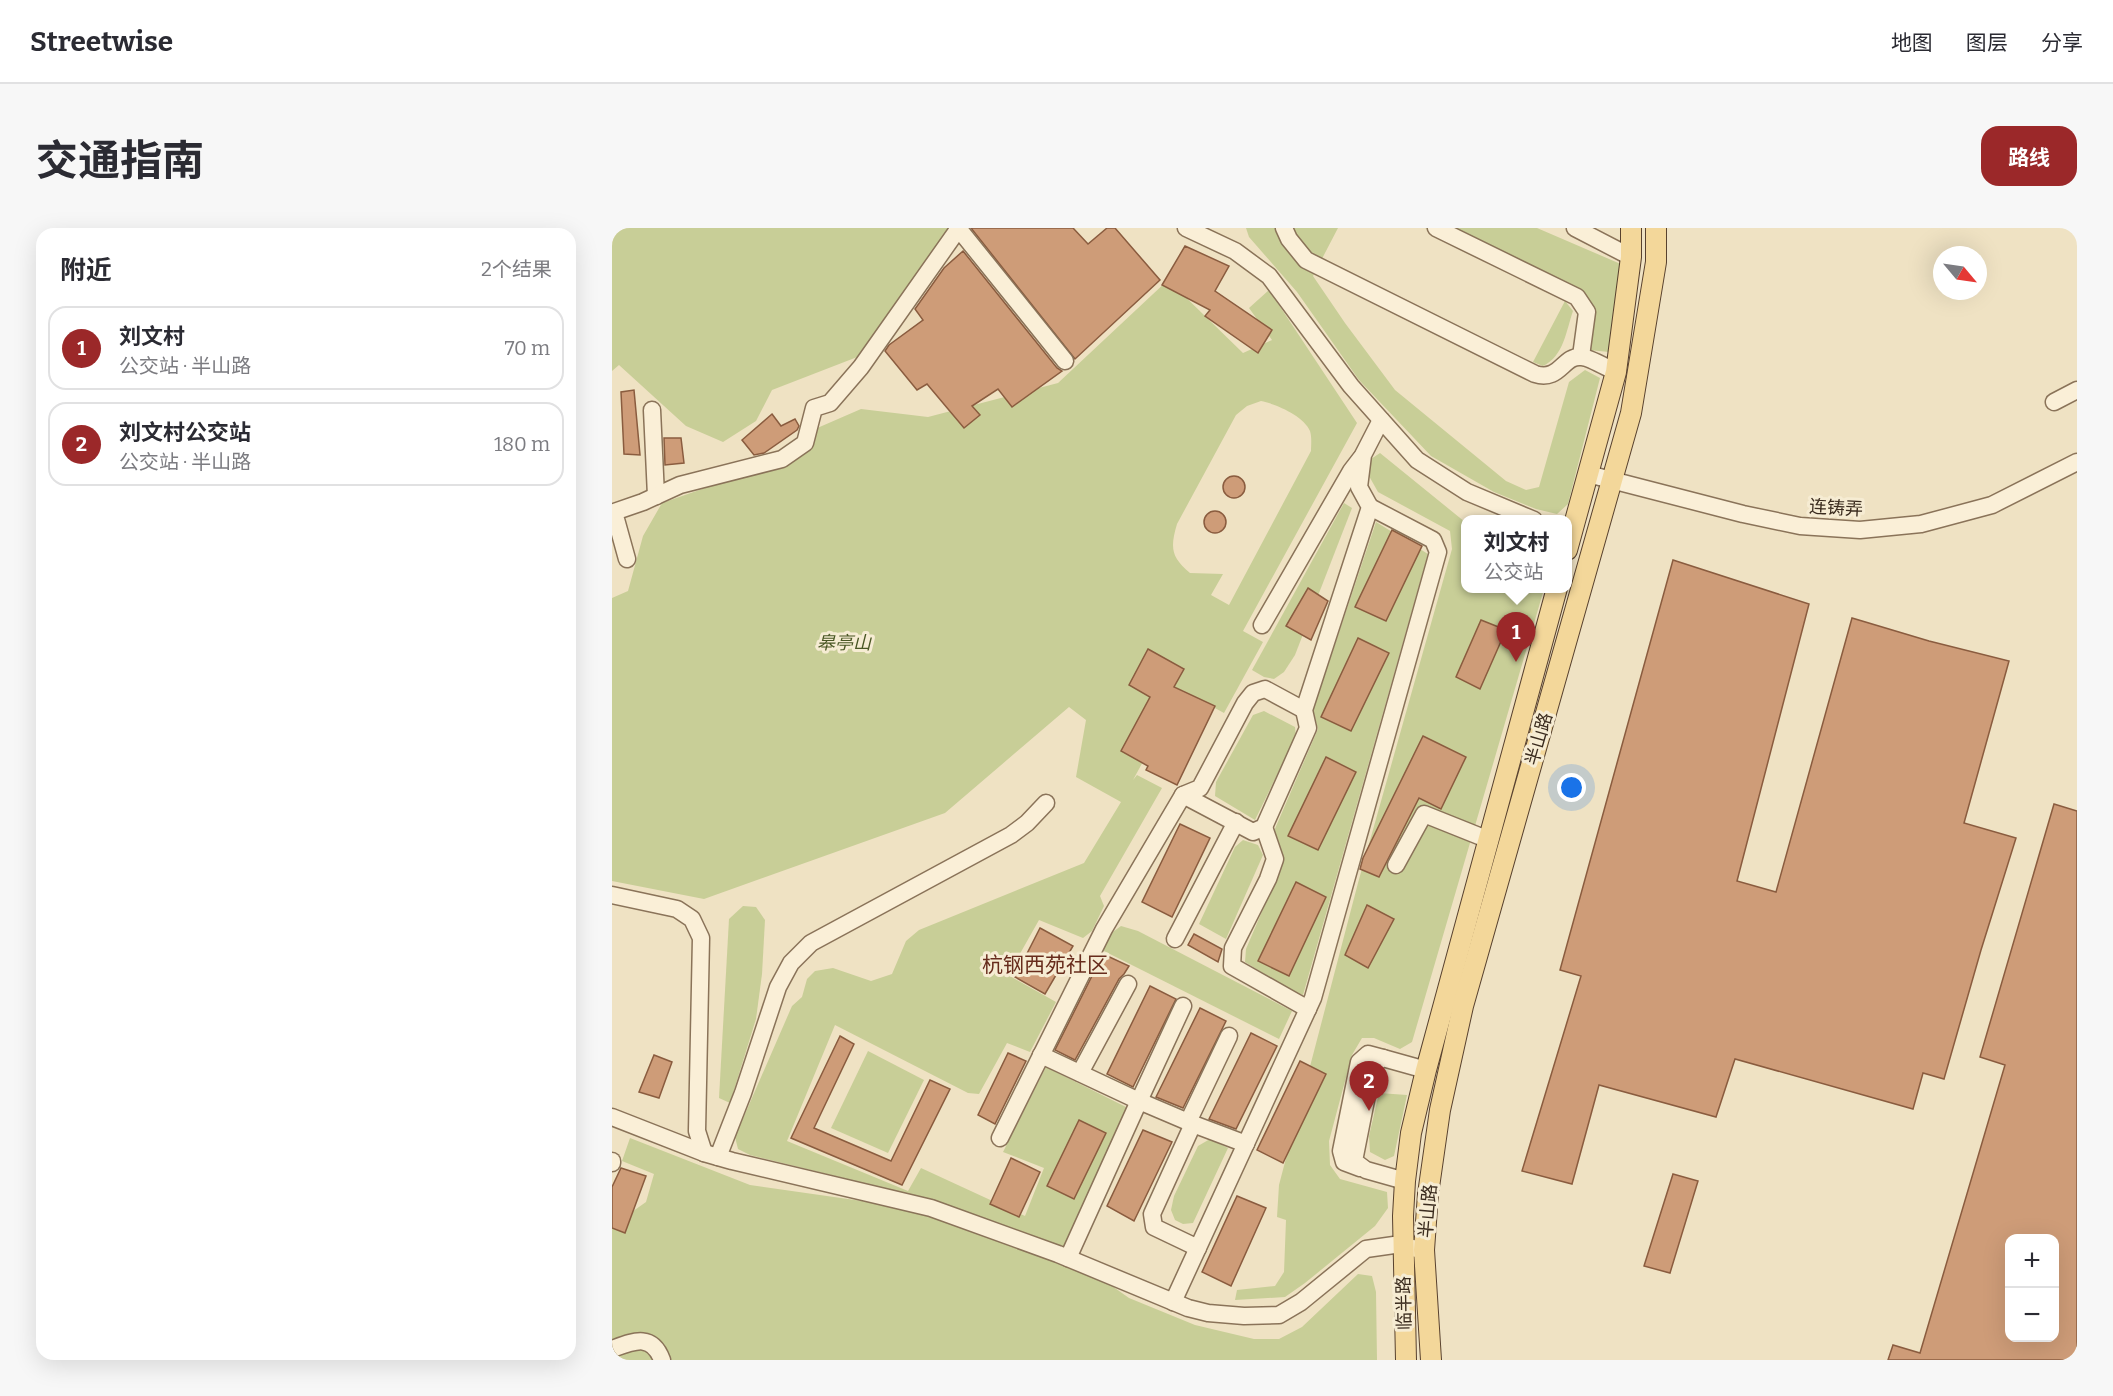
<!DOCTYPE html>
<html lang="zh">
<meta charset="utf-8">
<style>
:root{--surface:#fff;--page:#f7f7f7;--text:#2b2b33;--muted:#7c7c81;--line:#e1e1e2;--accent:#9b2829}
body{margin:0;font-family:Bitter,"Noto Sans SC",serif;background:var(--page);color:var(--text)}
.controls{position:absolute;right:18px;bottom:18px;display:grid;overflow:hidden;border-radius:12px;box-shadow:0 6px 24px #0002}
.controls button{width:54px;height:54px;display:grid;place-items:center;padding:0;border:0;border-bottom:2px solid var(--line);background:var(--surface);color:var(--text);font:30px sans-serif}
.compass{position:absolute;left:1321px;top:18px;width:54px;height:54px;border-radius:50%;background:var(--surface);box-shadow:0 6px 24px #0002;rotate:119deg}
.you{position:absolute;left:960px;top:560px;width:21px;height:21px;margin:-15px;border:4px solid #fff;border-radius:50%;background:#1a73e8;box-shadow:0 0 0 9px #1a73e833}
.badge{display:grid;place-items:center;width:39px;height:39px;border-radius:50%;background:var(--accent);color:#fff;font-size:20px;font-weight:700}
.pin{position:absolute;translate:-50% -50px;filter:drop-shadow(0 2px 3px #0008)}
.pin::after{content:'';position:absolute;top:32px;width:21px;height:18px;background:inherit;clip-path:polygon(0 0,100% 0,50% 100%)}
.popup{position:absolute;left:849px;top:287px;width:111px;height:78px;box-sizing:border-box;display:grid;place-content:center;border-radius:12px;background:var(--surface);filter:drop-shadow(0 2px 4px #0005);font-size:20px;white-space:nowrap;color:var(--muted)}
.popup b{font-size:22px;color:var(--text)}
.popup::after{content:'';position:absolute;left:50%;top:100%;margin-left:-12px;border:12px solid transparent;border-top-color:var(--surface)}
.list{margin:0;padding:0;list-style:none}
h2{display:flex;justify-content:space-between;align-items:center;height:78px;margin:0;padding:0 24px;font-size:26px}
h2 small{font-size:20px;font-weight:400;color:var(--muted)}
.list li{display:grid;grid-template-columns:39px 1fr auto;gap:18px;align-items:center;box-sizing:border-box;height:84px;margin:0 12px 12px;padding:0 12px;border:2px solid var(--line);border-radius:18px}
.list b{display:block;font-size:22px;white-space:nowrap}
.list p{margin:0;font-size:20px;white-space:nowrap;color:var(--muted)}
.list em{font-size:20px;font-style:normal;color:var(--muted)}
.map{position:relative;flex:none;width:1465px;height:1132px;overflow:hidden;border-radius:18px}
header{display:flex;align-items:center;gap:36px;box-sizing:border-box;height:84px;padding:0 30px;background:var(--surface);border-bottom:2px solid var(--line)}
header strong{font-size:28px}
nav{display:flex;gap:33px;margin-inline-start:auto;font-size:21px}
.intro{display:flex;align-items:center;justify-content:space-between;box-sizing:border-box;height:144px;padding:0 36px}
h1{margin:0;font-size:42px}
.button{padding:15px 27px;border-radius:18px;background:var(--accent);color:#fff;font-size:21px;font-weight:700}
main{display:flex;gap:36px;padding:0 36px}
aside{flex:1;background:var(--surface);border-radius:18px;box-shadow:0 6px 24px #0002}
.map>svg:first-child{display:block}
</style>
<header>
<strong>Streetwise</strong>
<nav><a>地图</a><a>图层</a><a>分享</a></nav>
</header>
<div class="intro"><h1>交通指南</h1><a class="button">路线</a></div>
<main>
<aside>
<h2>附近<small>2个结果</small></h2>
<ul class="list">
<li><span class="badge">1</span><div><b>刘文村</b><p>公交站 · 半山路</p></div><em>70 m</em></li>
<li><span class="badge">2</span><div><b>刘文村公交站</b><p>公交站 · 半山路</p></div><em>180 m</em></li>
</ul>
</aside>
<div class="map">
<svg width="1465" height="1132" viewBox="0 0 1465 1132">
<rect width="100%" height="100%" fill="#efe2c3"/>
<!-- green -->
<g fill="#c8ce97" fill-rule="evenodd">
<polygon points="0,0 338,0 253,126 160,162 144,193 111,214 74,198 7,137 0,143"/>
<polygon points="634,0 726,0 701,48 733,95 783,162 894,253 914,262 927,259 957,154 973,142 988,150 956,276 945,286 924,281 882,264 819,228 747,152 685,64 637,9"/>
<polygon points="813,0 925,0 1011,37 997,124 977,122 981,77"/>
<path d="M556 52 631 125 660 112 637 80 657 62 745 195 631 403 651 414 612 485 570 462 521 552 525 547 550 560 488 668 492 678 480 703 471 710 427 692 396 747 444 774 418 824 395 815 367 866 356 865 223 797 175 913 296 963 309 940 413 988 432 940 391 924 434 839 518 881 455 1020 321 972 138 927 126 921 123 909 180 778 190 769 195 751 203 743 221 740 259 753 280 746 294 713 307 702 472 635 509 574 464 549 474 492 457 479 333 585 92 671 0 653V370L16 363 31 308 50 275 142 243 203 201 249 181 316 189 446 155ZM649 173C664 176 692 188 698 203 700 209 699 218 699 223L617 377 599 367 611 346 578 345C559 329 558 320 565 296L624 187 635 178Z"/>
<path d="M953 73 961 83C954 103 952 128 931 138L921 134Z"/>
<polygon points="768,225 853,294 853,360 932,361 800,814 788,821 762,810 750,810 740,827 717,913 718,937 728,951 775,964 776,980 763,998 693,1055 673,1069 623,1072 625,1062 663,1058 672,1044 674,992 665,989 667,957 746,655 840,321 838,303 766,264 757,248 759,231"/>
<polygon points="732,275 740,280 683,427 672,444 662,451 652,449 640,442"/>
<polygon points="764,294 816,326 691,767 680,763 633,734 634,721 672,632 662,603 706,501 701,482"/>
<polygon points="652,483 683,499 684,508 643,592 603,568 604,554 641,487"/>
<polygon points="631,612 646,617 651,627 614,711 587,696 623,619"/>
<polygon points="131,678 144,679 153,692 150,746 144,791 118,875 107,870 117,691"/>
<polygon points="509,698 526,703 680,783 667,811 490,722 498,706"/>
<polygon points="256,823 312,852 276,925 219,900"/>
<polygon points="767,865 795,867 782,928 773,932 758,924 757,908"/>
<polygon points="18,910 138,957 292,979 476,1041 517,1070 583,1097 642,1111 667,1111 690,1099 746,1046 760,1048 764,1064 765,1132 0,1132 0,998 34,974 42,946 10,933"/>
<polygon points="598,911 616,920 581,995 571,996 563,992 559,982 562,968 586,918"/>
</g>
<!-- building -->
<g fill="#ce9c78" stroke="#8a5c3f" stroke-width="1.5" fill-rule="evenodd">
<polygon points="359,0 461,0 476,16 495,0 503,0 548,52 463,131"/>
<polygon points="573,18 617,38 603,63 660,102 646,125 593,88 598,82 550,57"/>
<polygon points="351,23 445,140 450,143 400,179 386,161 360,178 368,187 352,200 315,156 305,162 273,123 277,117 311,92 303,81 332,40"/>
<polygon points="22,162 28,227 12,226 9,164"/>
<polygon points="160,186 169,198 183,191 187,198 185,202 152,225 142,227 130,212"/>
<polygon points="52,210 69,210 72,235 53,237"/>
<circle cx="622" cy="259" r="11"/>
<circle cx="603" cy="294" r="11"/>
<polygon points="780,302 810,318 774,393 743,379"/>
<polygon points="1061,332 1197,376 1125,653 1164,664 1240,390 1317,413 1397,433 1352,595 1404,610 1369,722 1332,851 1311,845 1301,881 1123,831 1104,889 987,857 960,956 910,943 969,748 948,742"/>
<polygon points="696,360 716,373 699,412 674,398"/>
<polygon points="869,392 894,402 868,461 844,449"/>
<polygon points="746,410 777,425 739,503 709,489"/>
<polygon points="536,421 572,441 562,459 603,478 565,557 534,542 536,538 509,523 538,469 517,457"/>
<polygon points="811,508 854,529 829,581 807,570 767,649 748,641 751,630"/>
<polygon points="714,529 744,544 706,622 676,608"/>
<path d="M1442 576 1465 583V1132H1276L1281 1117 1308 1125 1393 837 1368 829ZM1398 1011H1443V1110H1398Z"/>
<polygon points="568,596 598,610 560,689 530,674"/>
<polygon points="684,654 714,669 677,748 646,733"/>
<polygon points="755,677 782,691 756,740 733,727"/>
<polygon points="428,700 461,718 433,766 403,749"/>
<polygon points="582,706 610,721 606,734 576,717"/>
<polygon points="491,726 517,738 512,746 507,751 463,832 443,822"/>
<polygon points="538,758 564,771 521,859 495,846"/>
<polygon points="588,780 614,793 571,880 544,869"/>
<polygon points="639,805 665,818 624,901 597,891"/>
<polygon points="228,808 242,816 202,900 279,933 318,852 338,861 290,957 179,910"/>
<polygon points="396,825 414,833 383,896 366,887"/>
<polygon points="42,827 60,834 47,870 27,864"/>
<polygon points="688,833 714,846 671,935 645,922"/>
<polygon points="467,892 494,905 462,971 435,958"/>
<polygon points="531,902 560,914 522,993 495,978"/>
<polygon points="399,930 428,944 407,989 378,976"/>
<polygon points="9,940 34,948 13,1005 0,1000 0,959"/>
<polygon points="1061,946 1086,953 1058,1045 1032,1038"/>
<polygon points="625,968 654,980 619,1058 590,1044"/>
</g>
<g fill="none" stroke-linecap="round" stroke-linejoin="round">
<defs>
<g id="minor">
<polyline points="346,0 453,133"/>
<polyline points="574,0 623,23 657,48 739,158 805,232 855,264 922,292"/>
<path d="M672 0 677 11 694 32 923 146C948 154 951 127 969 129 977 129 995 140 1004 144"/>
<polyline points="824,0 965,69 975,84 969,128"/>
<polyline points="963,0 1019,29"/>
<polyline points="1442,174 1465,162"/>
<polyline points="40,182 44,268"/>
<polyline points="976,246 1131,286 1188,298 1248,302 1309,296 1380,277 1465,234"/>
<polyline points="15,331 2,284 31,274 68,257 170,231 193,215 202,180 218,175 249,139 347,0"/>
<polyline points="650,397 739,243 749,230"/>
<polyline points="571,567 641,604 652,599 696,500 692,482 758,279 747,259 751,227 769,192"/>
<polyline points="652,599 663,631 656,651 621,720 620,738 696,781"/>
<polyline points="784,637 812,586 877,612"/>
<polyline points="0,667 65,681 80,691 89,710 85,903 92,925"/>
<polyline points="563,711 624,594"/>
<polyline points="429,827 527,873 571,778"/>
<polyline points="468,845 516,756"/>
<polyline points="0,889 92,925 120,933 319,980 446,1026 576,1080 596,1085 632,1088 667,1087 689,1074 754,1021 782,1017 812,1022"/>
<polyline points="576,894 617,808"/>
<polyline points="388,910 492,701 571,567 588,560 633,475 641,465 653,461 692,482"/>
<polyline points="106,929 131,865 166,759 179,735 199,715 399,607 415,595 434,575"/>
<polyline points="0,933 0,935"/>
<polyline points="748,940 732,934 729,923 747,834 756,826 771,830"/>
<polyline points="793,953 754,942 742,933 761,837 771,830 814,842"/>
<polyline points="586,1020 542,999 540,986 581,896 634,916"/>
<polyline points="456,1030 527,873 581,896"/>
<polyline points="561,1074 701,770 826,324 821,312 758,279"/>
<path d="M0 1121C22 1113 40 1105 50 1132"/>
</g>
<g id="major">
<polyline points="955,322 1004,144 1019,29 1019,0"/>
<polyline points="794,1132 791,988 793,953 799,905 814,842 945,360"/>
<polyline points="819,1132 812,1022 816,966 828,882 851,778 1019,185 1044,34 1044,0"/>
</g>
</defs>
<!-- minor casing -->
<use href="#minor" stroke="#8a7359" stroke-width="19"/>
<!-- major casing -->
<use href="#major" stroke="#58412e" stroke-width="22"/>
<!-- minor -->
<use href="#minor" stroke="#faefd7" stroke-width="16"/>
<!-- major -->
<use href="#major" stroke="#f3d79a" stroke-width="20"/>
</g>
<g text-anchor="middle" stroke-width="6" stroke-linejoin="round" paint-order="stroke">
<!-- street labels -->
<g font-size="18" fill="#3a2b1e" stroke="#f6ecd3">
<text transform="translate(1224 280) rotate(3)" y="6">连铸弄</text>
<text transform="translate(927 511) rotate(-74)" y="6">半山路</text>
<text transform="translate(816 983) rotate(-85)" y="6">半山路</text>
<text transform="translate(792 1075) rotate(-91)" y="6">临半路</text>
</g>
<!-- park labels -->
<g font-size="18" font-style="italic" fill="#4a5724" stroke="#f6ecd3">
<text x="232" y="421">皋亭山</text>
</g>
<!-- quarter labels -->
<g font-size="21" fill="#672c1c" stroke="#f6ecd3">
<text x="433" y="744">杭钢西苑社区</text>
</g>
</g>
</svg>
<div class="controls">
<button>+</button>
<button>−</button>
</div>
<svg class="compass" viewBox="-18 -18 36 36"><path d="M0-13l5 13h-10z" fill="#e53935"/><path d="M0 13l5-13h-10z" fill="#7c7c81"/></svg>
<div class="you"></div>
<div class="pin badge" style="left:904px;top:434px">1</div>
<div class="popup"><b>刘文村</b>公交站</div>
<div class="pin badge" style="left:757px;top:883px">2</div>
</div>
</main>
